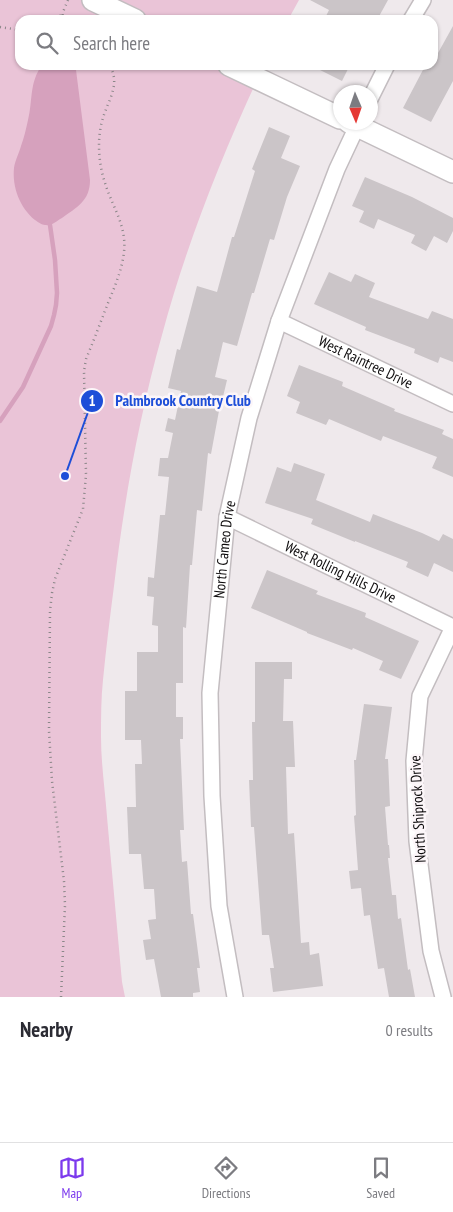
<!DOCTYPE html>
<style>
:root{--surface:#fff;--page:#f7f7f7;--text:#2b2b33;--muted:#7c7c81;--line:#e1e1e2;--accent:#7c3aed}
body{margin:0;font-family:"PT Sans Narrow",sans-serif;background:var(--page);color:var(--text)}
.compass{position:absolute;left:333px;top:85px;width:45px;height:45px;border-radius:50%;background:var(--surface);box-shadow:0 1px 4px #0004;rotate:178deg}
.list{margin:0;padding:0;list-style:none}
h2{display:flex;justify-content:space-between;align-items:center;height:65px;margin:0;padding:0 20px;font-size:21px}
h2 small{font-size:16px;font-weight:400;color:var(--muted)}
.icon{flex:none;width:28px;height:28px;fill:none;stroke:currentColor;stroke-width:2;stroke-linecap:round;stroke-linejoin:round}
.map{position:relative;flex:none;width:453px;height:997px;overflow:hidden}
.search{position:absolute;background:var(--surface);box-shadow:0 1px 4px #0004;left:15px;right:15px;top:15px;height:55px;display:flex;align-items:center;gap:12px;box-sizing:border-box;padding:0 18px;border-radius:15px;color:var(--muted);font-size:19px}
.sheet{height:145px;background:var(--surface)}
nav{display:flex;justify-content:space-around;align-items:center;box-sizing:border-box;height:70px;border-top:1px solid var(--line);background:var(--surface);font-size:14px;color:var(--muted)}
nav a{display:grid;justify-items:center;gap:2px}
nav .on{color:var(--accent)}
.map>svg:first-child{display:block}
</style>
<div class="map">
<svg width="453" height="997" viewBox="0 0 453 997">
<rect width="100%" height="100%" fill="#efe9ec"/>
<!-- green -->
<path fill="#eac4d7" d="M0 0H299L288 20H20V65H264C223 152 187 242 162 335 139 417 124 501 114 586 110 617 106 648 103 680 101 698 101 718 101 737 101 763 105 790 107 817 112 872 117 927 122 982L125 997H0Z"/>
<!-- water -->
<path fill="#d6a1bd" d="M42 65H74L76 70 90 180C90 201 77 207 62 218 56 221 53 226 45 225 42 225 38 222 35 220 20 208 12 187 14 168 15 161 19 153 21 146 24 138 26 129 28 120 33 100 29 83 42 65Z"/>
<g fill="none" stroke-linecap="round" stroke-linejoin="round">
<!-- stream -->
<polyline stroke="#d6a1bd" stroke-width="4.5" points="0,421 23,387 51,326 54,315 56,305 57,293 55,260 50,225"/>
</g>
<!-- building -->
<g fill="#cbc5c8">
<polygon points="310,0 388,0 377,20 324,20 329,10"/>
<polygon points="453,26 453,81 431,122 403,108 425,66 429,68 431,65 433,65 433,62"/>
<polygon points="310,65 350,65 342,81"/>
<polygon points="269,127 290,136 281,158 300,166 287,197 274,240 270,239 254,293 252,293 237,346 223,342 215,377 227,380 222,401 221,400 211,454 208,453 202,511 197,510 192,565 190,565 186,628 183,627 183,683 176,683 176,717 183,717 183,739 180,739 184,830 180,830 182,862 187,861 191,914 193,914 200,968 197,968 200,992 193,993 193,997 161,997 154,959 146,960 143,940 151,939 148,920 156,919 154,889 144,889 141,854 129,854 127,807 136,807 135,764 142,764 141,740 125,740 125,691 137,691 137,652 158,652 158,626 152,625 154,597 147,596 148,577 154,578 160,515 165,515 169,477 158,476 160,458 168,458 173,433 165,431 168,418 175,420 181,391 168,388 177,349 180,350 197,286 217,292 232,237 234,237 255,171 252,169"/>
<polygon points="365,177 412,197 453,218 453,231 447,243 434,236 426,251 411,243 415,235 378,219 374,229 359,222 364,211 352,206"/>
<polygon points="329,272 351,282 355,274 375,283 369,297 428,319 432,311 453,319 453,362 440,357 438,363 414,353 415,349 365,330 366,327 314,304"/>
<polygon points="299,365 343,382 342,386 395,409 394,411 444,430 442,434 453,439 453,477 432,468 437,457 383,436 381,441 329,419 326,425 296,413 300,402 287,396"/>
<polygon points="294,463 325,474 316,500 370,522 373,514 422,533 439,541 443,534 453,539 453,572 434,563 428,577 406,567 408,562 355,541 355,542 311,524 313,519 265,503 277,467 291,472"/>
<polygon points="267,570 318,591 316,594 366,613 365,617 419,641 401,679 379,670 383,661 353,648 352,650 307,633 307,632 251,608"/>
<polygon points="255,662 292,662 292,679 284,679 283,721 293,721 295,767 286,767 288,834 294,833 301,943 309,942 310,955 319,953 323,986 273,992 270,968 274,968 269,935 262,935 254,827 251,827 249,780 253,780 252,722 255,722"/>
<polygon points="364,704 392,707 385,759 388,759 390,806 385,807 388,845 389,845 390,858 388,858 392,895 396,895 398,919 401,918 408,970 410,969 415,997 389,997 384,968 378,969 370,915 364,916 361,888 351,889 349,871 358,870 354,816 356,815 354,760 356,760"/>
</g>
<g fill="none" stroke-linecap="round" stroke-linejoin="round">
<defs>
<g id="street">
<polyline points="411,20 423,0"/>
<polyline points="370,99 387,65"/>
<path id="s1" d="M279 321 453 404"/>
<path id="s2" d="M227 517 453 627"/>
<path id="s3" d="M235 997 219 906 212 796 210 693 227 517 249 418 279 321 337 169 359 122"/>
<polyline points="443,997 431,951 417,841 414,761 420,696 453,627"/>
</g>
<g id="secondary">
<polyline points="93,0 135,20"/>
<polyline points="229,65 340,118"/>
<polyline points="349,122 453,172"/>
</g>
</defs>
<!-- street casing -->
<use href="#street" stroke="#c3bdc0" stroke-width="18"/>
<!-- secondary casing -->
<use href="#secondary" stroke="#c3bdc0" stroke-width="24"/>
<!-- path -->
<g stroke="#8b8789" stroke-width="2.5" stroke-dasharray="1 4" stroke-linecap="butt">
<polyline points="58,20 62,13"/>
<polyline points="62,20 63,12 68,0"/>
<polyline points="0,27 20,30"/>
<path d="M61 997 65 905 64 881 52 781 49 731 50 611 52 593 55 579 83 509 86 475 84 371 86 359C94 340 101 321 108 303 115 286 122 270 124 252 127 226 112 206 105 183 101 171 99 158 99 145 99 134 101 122 105 112 111 96 120 81 109 65"/>
</g>
<!-- street -->
<use href="#street" stroke="#fff" stroke-width="15"/>
<!-- secondary -->
<use href="#secondary" stroke="#fff" stroke-width="21"/>
</g>
<g text-anchor="middle" stroke-width="5" stroke-linejoin="round" paint-order="stroke">
<!-- street labels -->
<g font-size="15" fill="#0d0b0c" stroke="#fcf6f9">
<text dy="5" stroke="none"><textPath href="#s1" startOffset="96">West Raintree Drive</textPath></text>
<text dy="5" stroke="none"><textPath href="#s3" startOffset="450">North Cameo Drive</textPath></text>
<text dy="5" stroke="none"><textPath href="#s2" startOffset="126">West Rolling Hills Drive</textPath></text>
<text transform="translate(418 809) rotate(-93)" y="5">North Shiprock Drive</text>
</g>
</g>
<!-- callouts -->
<path fill="none" stroke="#1d4ed8" stroke-width="2" d="M65 476L92 401"/>
<g fill="#1d4ed8" stroke="#fcf6f9" stroke-width="2">
<circle cx="65" cy="476" r="5"/>
<circle cx="92" cy="401" r="12"/>
</g>
<g font-size="15" text-anchor="middle" font-weight="bold" fill="#fff">
<text x="92" y="406">1</text>
</g>
<g font-size="16" text-anchor="middle" font-weight="bold" fill="#1d4ed8" stroke="#fcf6f9" stroke-width="5" stroke-linejoin="round" paint-order="stroke">
<text x="183" y="406">Palmbrook Country Club</text>
</g>
</svg>
<svg class="compass" viewBox="-18 -18 36 36"><path d="M0-13l5 13h-10z" fill="#e53935"/><path d="M0 13l5-13h-10z" fill="#7c7c81"/></svg>
<div class="search"><svg class="icon" aria-label="search" viewBox="0 0 24 24"><circle cx="10" cy="10" r="6"/><path d="M15 15l6 6"/></svg>Search here</div>
</div>
<section class="sheet">
<h2>Nearby<small>0 results</small></h2>
<ul class="list">
</ul>
</section>
<nav>
<a class="on"><svg class="icon" aria-label="map" viewBox="0 0 24 24"><path d="M3 6l6-2 6 2 6-2v14l-6 2-6-2-6 2zM9 4v14M15 6v14"/></svg>Map</a>
<a><svg class="icon" aria-label="directions" viewBox="0 0 24 24"><path d="M12 3l9 9-9 9-9-9zM9 14v-3h6M13 9l2 2-2 2"/></svg>Directions</a>
<a><svg class="icon" aria-label="saved" viewBox="0 0 24 24"><path d="M7 4h10v16l-5-4-5 4z"/></svg>Saved</a>
</nav>
